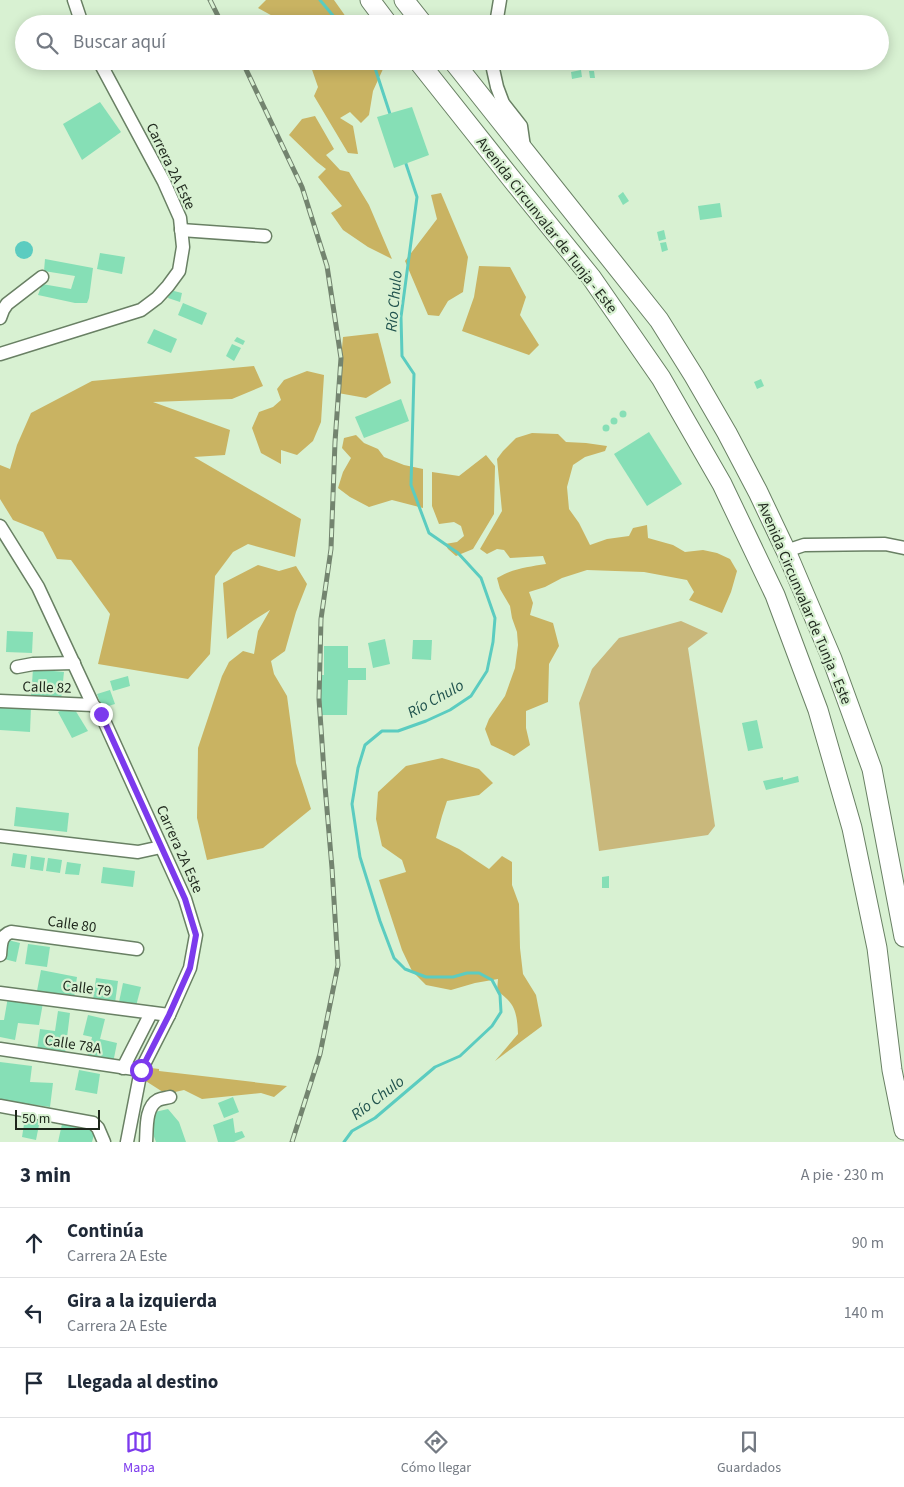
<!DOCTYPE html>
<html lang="es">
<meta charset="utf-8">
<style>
:root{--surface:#fff;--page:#f2f2f3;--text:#1f2937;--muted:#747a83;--line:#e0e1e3;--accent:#7c3aed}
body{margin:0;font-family:"Source Sans 3",sans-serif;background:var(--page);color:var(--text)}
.scale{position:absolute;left:15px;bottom:12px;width:85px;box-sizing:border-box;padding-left:5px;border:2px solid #1e271c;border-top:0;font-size:14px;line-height:18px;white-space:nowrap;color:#1e271c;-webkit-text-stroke:4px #d8f1d2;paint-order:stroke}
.stop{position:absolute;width:15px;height:15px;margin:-11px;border:4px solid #7c3aed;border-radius:50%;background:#fff}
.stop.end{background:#7c3aed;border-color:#fff;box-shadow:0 1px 5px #0008}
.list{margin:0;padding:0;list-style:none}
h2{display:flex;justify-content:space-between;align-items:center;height:65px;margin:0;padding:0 20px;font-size:21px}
h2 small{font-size:16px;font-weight:400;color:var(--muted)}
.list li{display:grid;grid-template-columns:32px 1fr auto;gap:15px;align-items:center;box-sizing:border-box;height:70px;padding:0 20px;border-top:1px solid var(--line)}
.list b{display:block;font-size:19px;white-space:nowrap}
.list p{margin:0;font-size:16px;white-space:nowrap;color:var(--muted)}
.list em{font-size:16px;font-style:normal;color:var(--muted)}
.icon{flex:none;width:28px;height:28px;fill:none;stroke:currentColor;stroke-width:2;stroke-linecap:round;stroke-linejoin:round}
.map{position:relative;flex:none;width:904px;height:1142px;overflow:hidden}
.search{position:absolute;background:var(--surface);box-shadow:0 2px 12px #0003;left:15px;right:15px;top:15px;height:55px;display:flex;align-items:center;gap:12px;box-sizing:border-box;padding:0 18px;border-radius:28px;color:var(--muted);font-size:19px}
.sheet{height:275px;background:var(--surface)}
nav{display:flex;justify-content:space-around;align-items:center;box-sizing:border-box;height:70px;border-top:1px solid var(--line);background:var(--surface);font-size:14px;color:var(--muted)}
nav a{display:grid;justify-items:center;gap:2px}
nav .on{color:var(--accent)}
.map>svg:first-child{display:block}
</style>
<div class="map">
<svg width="904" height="1142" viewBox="0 0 904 1142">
<rect width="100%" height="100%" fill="#d8f1d2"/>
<!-- green -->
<polygon fill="#c9b87c" points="681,621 708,633 688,648 715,826 708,835 599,851 579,703 592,669 619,638"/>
<!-- forest -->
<g fill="#c9b362">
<polygon points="266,0 334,0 351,24 284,24 278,19 258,8"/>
<polygon points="309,61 377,61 383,69 373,91 369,115 361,123 350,112 340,118 353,126 358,154 348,153 314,96 318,87"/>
<polygon points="315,116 334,149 326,155 340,170 349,172 369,205 392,259 368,247 343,230 331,213 342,206 318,177 326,169 317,162 289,135 302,119"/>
<polygon points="441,193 468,257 463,292 448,301 439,316 428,315 405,261 437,219 431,195"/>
<polygon points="479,266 510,267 526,297 520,315 539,345 529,355 462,331 474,297"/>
<polygon points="378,333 391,383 366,398 338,393 343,337"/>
<polygon points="254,366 263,386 232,399 153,402 230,430 225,455 194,457 301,519 295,557 248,544 233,552 215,576 210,654 188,679 98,664 110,614 71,560 57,559 43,532 13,520 0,499 0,465 10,469 17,445 31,413 92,381"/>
<polygon points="307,371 324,375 321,422 313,441 297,455 281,450 281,464 261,453 252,428 259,412 273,407 281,400 277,389 284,380"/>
<path d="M532 433 558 434 566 442 586 443 607 446 605 451 585 457 573 465 567 487 569 509 579 523 590 545 607 539 629 536 633 528 647 525 648 538 673 545 685 552 703 550 717 553 730 559 737 571 731 592 722 613 689 600 694 592 687 580 644 572 587 570 562 578 545 587 529 592 533 603 530 615 553 623 559 646 549 664 548 702 526 711V728L530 745 514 756 491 745 485 729 489 719 505 696 515 668 518 645 517 632 512 618 510 606 500 589 497 578C514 568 528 567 546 564L543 556 510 558 504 550 497 549 487 554 480 549 502 511 497 459 503 451 516 438Z"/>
<polygon points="356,435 364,443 378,449 384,457 404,465 423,469 423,508 392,500 369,507 350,497 338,488 343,472 351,458 342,448 344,438"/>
<polygon points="486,455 495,466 494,514 473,549 456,556 448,549 445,544 457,542 464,536 461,526 454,522 439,524 432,506 432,472 459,476"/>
<polygon points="258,565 279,571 296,566 307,584 296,612 285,651 271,661 274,674 287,696 296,763 311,809 263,848 207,860 197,818 198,748 222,676 229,662 243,651 254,654 258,631 270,610 254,620 227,639 223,583"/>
<path d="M442 758 479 769 493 783 479 795 447 801 442 816 436 838 459 849 489 869 502 856 512 862V885L519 904 520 948 523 974 536 995 542 1026 495 1061 518 1034C517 1012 515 1003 497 991L498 979 475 983 451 990 426 985 412 971 402 950 379 880 406 872 402 860 382 846 376 819 378 792 406 766Z"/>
<polygon points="143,1067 159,1069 159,1071 287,1086 274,1097 261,1093 202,1099 184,1090 166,1094 141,1078"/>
</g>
<!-- water -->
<circle fill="#5bccc0" cx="24" cy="250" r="9"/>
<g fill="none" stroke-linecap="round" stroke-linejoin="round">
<!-- stream -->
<g stroke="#5bccc0" stroke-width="3">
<polyline points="320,0 340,24"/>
<polyline points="371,61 374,65 391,117"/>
<polyline points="344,1142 352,1131 375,1118 435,1067 460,1056 492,1026 501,1012 500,995 492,980 479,973 467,973 453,977 426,977 405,969 394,958 380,921 360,857 352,804 358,768 365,745 382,731 398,731 426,721 450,710 471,696 487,671 493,642 495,618 481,578 458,553 429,533 411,485 414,374 402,356 401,317 417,197 405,161"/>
</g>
</g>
<!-- building -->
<g fill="#86dfb6">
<polygon points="618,63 625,64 624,70 618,70"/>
<polygon points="581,70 582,77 572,79 571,72"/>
<polygon points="589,71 594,71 595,78 590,78"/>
<polygon points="100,102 121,132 82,160 63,124"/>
<polygon points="412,107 429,155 394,168 377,117"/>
<polygon points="623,192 629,201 623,205 618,196"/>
<polygon points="720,203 722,217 700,220 698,206"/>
<polygon points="664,230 666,239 659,241 657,232"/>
<polygon points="666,242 668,250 662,252 660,243"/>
<polygon points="100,253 125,257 122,274 97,269"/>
<polygon points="45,259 93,268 89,298 87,303 75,303 38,295 42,284 71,289 75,276 44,271"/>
<polygon points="170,290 182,293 180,302 168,298"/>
<polygon points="183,303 207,313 202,325 178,315"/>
<polygon points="154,329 177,339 171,353 147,343"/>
<polygon points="237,337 245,341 243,345 234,341"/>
<polygon points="232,344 241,348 234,361 226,356"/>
<polygon points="761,379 764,386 757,389 754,382"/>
<polygon points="401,399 409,421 364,438 355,417"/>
<circle cx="623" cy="414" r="3.5"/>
<circle cx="614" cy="421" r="3.5"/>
<circle cx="606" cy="428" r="3.5"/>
<polygon points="649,432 682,484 647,506 614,454"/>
<polygon points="7,631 33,632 32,653 6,652"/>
<polygon points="385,639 390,664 373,668 368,643"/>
<polygon points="413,640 432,640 431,660 412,659"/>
<polygon points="324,646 348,646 348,668 366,668 366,680 348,680 347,715 321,715 321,675 324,675"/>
<polygon points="33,669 64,672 61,700 31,697"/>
<polygon points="128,676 130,686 113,691 110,681"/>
<polygon points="110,690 115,704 102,708 97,694"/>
<polygon points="72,705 88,731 72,738 58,712"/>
<polygon points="0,706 31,707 30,732 0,730"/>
<polygon points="757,720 763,748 748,751 742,723"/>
<polygon points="798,776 799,782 766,790 763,781 783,777 783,780"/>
<polygon points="16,807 69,813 67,832 14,826"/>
<polygon points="13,853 27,855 25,868 11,866"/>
<polygon points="31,856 45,858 43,871 30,869"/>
<polygon points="48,858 62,860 60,873 46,871"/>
<polygon points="67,862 81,864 79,875 65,874"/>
<polygon points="103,867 135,871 133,887 101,883"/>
<polygon points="609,876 609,888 602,888 602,877"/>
<polygon points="8,940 20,943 16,962 4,959"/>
<polygon points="28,944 50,947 47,967 25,964"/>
<polygon points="41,970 77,977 74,998 37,991"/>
<polygon points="96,978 118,981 115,1003 93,1000"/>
<polygon points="123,983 141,987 136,1006 119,1002"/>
<polygon points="8,997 43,1003 39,1025 18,1023 15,1040 0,1037 0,1020 4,1020"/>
<polygon points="58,1011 70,1013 65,1054 37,1050 40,1029 55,1031"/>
<polygon points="88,1015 105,1019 100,1039 117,1043 113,1063 87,1058 92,1037 83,1035"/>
<polygon points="0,1062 32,1066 30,1082 53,1083 50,1107 0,1100"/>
<polygon points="79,1070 100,1074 97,1094 75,1090"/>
<polygon points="233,1097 239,1112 224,1118 218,1103"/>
<polygon points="168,1109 179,1122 186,1142 156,1142 149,1123 155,1119 155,1112"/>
<polygon points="25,1118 40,1120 36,1140 22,1137"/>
<polygon points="233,1118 235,1133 242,1131 245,1137 234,1142 218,1142 213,1125"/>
<polygon points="62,1124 95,1131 92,1142 58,1142"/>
</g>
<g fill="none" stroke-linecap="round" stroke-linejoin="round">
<defs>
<g id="minor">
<polyline points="74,0 82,24"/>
<polyline points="496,24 500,0"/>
<polyline points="493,61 493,69 497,87 503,103 521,126 524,147"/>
<polyline points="181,230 265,236"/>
<polyline points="0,318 3,310 7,304 42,277"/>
<polyline points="0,354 141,310 157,298 168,286 179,271 183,247 180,218 164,182 99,61"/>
<polyline points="0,526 38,587 93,705 101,714 185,899 196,935 190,968 169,1015 141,1070 127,1142"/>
<polyline points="786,551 804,545 885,544 904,548"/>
<polyline points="17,667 33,664 74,663"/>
<polyline points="0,701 93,705"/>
<polyline points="0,836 138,852 161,847"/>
<path d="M0 955C1 946 0 935 11 932L137 949"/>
<polyline points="0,993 169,1015"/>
<polyline points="0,1049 141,1070"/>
<polyline points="123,1068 151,1013"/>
<polyline points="0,1106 93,1123 98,1128 104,1142"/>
<path d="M146 1142C147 1129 145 1107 158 1100 162 1098 167 1098 170 1097"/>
</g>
<g id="highway">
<polyline points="370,0 388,24"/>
<polyline points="404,0 423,24"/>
<polyline points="418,61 514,182 591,277 661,378 722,484 775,595 818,710 852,828 877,948 892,1070 904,1130"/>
<polyline points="453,61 659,320 694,376 727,433 758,492 786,551 832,659 872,769 904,937"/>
</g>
</defs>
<!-- minor casing -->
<use href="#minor" stroke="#698064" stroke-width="15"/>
<!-- highway casing -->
<use href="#highway" stroke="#698064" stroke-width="21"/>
<!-- minor -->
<use href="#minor" stroke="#fff" stroke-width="12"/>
<!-- highway -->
<use href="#highway" stroke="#fff" stroke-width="19"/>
<defs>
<g id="rail">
<polyline points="210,0 222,24"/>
<polyline points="242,61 302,187 327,266 341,358 335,442 331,549 321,619 319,699 325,786 332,868 338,965 320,1054 292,1142"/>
</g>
</defs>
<!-- rail casing -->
<use href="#rail" stroke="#73846f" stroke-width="5"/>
<!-- rail -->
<use href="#rail" stroke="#d8f1d2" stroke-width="3" stroke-dasharray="9" stroke-linecap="butt"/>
</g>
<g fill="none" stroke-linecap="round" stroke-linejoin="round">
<!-- route -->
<polyline stroke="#7c3aed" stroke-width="6" points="101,714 185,899 196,935 190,968 169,1015 141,1070"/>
</g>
<g text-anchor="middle" stroke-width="4.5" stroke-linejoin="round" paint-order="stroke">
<!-- street labels -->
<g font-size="15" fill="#1e271c" stroke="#d8f1d2">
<text transform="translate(171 166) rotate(64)" y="5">Carrera 2A Este</text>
<text transform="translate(547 225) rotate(52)" y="5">Avenida Circunvalar de Tunja - Este</text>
<text transform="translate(805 603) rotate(67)" y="5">Avenida Circunvalar de Tunja - Este</text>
<text transform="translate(47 687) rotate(2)" y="5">Calle 82</text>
<text transform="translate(180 849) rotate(66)" y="5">Carrera 2A Este</text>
<text transform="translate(72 924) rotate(8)" y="5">Calle 80</text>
<text transform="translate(87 988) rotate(7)" y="5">Calle 79</text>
<text transform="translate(73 1044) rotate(9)" y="5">Calle 78A</text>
</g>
<!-- water labels -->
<g font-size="16" font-style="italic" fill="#21534e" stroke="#d8f1d2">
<text transform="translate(393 301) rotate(-85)" y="6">Río Chulo</text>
<text transform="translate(435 698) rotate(-29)" y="6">Río Chulo</text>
<text transform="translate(377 1097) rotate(-37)" y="6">Río Chulo</text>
</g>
</g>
</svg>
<div class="scale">50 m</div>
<div class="stop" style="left:141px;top:1070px"></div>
<div class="stop end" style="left:101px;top:714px"></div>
<div class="search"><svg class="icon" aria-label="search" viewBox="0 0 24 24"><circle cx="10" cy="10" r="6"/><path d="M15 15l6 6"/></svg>Buscar aquí</div>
</div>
<section class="sheet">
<h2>3 min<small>A pie · 230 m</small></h2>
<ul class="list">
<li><svg class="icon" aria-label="ahead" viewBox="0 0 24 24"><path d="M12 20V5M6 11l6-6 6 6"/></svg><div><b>Continúa</b><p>Carrera 2A Este</p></div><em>90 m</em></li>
<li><svg class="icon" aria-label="left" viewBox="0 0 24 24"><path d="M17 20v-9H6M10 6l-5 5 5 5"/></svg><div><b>Gira a la izquierda</b><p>Carrera 2A Este</p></div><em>140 m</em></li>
<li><svg class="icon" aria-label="arrive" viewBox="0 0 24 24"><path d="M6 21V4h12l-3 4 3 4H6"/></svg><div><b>Llegada al destino</b></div></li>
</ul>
</section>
<nav>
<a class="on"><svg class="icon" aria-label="map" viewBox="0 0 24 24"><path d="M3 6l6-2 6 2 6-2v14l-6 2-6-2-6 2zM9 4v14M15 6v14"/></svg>Mapa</a>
<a><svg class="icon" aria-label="directions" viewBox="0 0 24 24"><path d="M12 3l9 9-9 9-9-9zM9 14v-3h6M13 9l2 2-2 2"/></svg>Cómo llegar</a>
<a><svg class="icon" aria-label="saved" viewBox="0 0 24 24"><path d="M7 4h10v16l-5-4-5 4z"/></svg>Guardados</a>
</nav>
